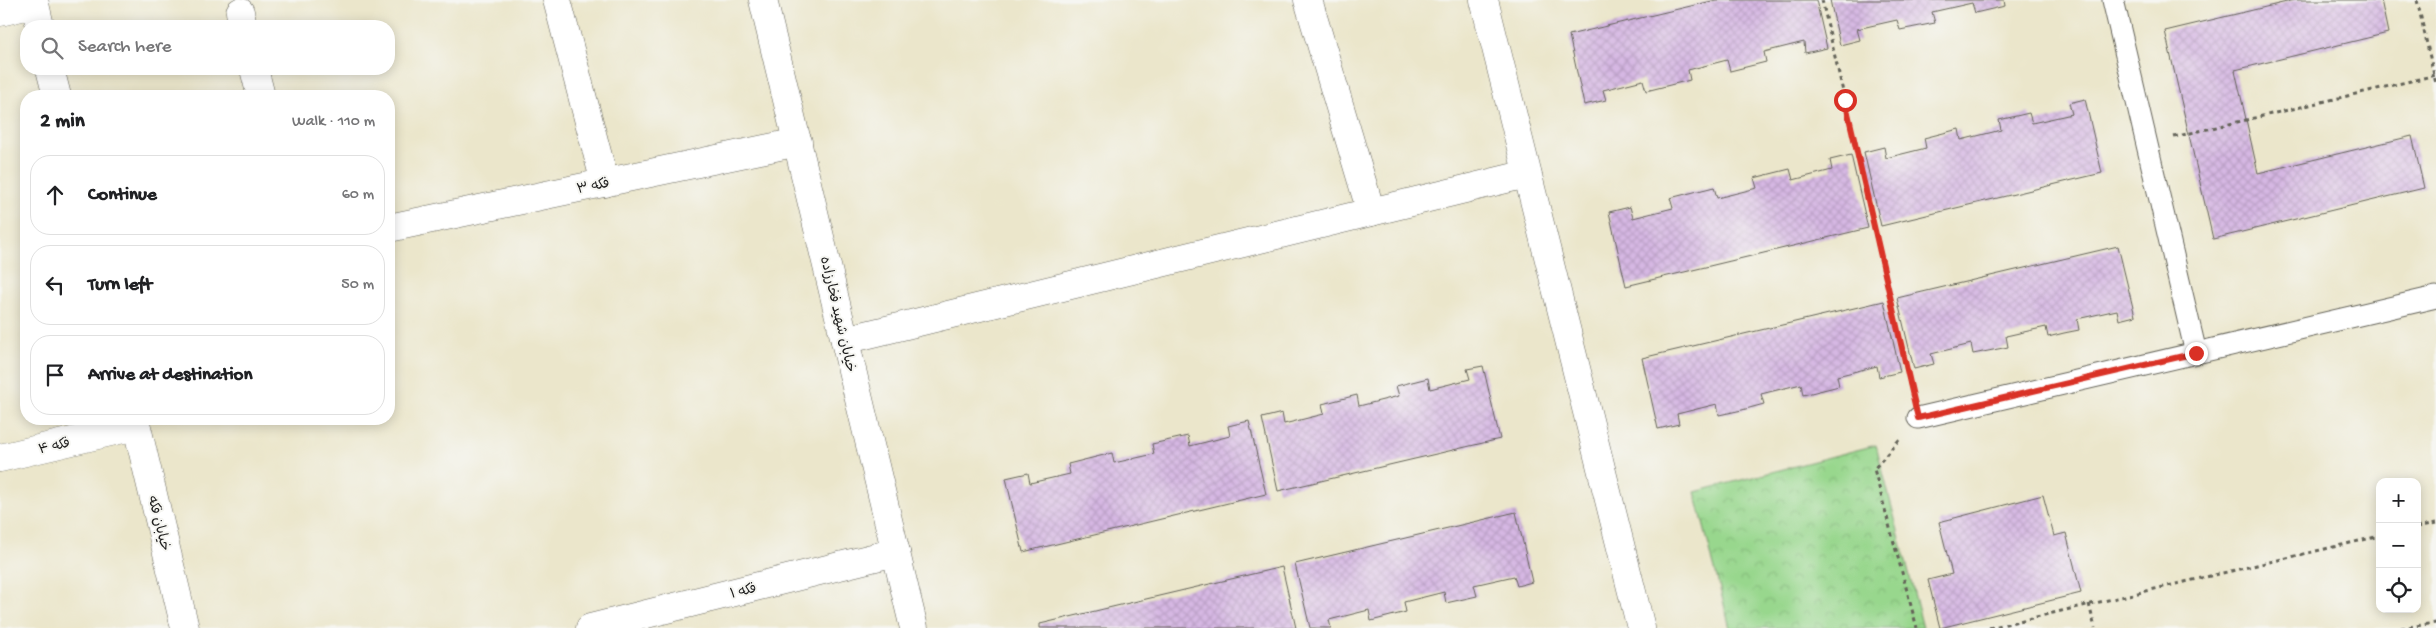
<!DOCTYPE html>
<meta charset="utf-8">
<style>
:root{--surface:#fff;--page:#f6f6f6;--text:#202124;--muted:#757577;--line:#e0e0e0}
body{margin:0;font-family:"Gochi Hand","Playpen Sans Arabic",sans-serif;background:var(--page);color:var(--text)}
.controls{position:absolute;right:15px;bottom:15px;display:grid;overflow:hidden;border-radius:10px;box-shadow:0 2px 12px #0003}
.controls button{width:45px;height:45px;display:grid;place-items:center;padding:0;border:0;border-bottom:1px solid var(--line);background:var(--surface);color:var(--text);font:25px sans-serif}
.stop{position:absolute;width:15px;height:15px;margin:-11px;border:4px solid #d93025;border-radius:50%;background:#fff}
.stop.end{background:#d93025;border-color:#fff;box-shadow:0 1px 5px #0008}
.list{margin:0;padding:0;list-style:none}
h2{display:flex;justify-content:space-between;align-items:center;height:65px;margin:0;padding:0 20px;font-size:21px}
h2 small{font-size:16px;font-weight:400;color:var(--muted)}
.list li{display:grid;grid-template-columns:32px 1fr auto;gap:15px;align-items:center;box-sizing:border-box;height:80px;margin:0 10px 10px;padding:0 10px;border:1px solid var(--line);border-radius:20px}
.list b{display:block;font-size:19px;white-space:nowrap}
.list em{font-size:16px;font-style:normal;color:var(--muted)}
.icon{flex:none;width:28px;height:28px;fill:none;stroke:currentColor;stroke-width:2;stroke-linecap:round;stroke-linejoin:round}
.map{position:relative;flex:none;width:2436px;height:628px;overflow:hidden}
.search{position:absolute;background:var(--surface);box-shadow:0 2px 12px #0003;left:20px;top:20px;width:375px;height:55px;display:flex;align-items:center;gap:12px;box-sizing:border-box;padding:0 18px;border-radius:20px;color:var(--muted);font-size:19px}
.panel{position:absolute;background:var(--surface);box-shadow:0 2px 12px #0003;left:20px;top:90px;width:375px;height:335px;border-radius:20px}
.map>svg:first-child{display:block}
</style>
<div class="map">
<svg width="2436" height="628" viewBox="0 0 2436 628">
<defs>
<pattern id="park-crowns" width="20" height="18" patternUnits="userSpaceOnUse" patternTransform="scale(1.25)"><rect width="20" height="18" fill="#98d78d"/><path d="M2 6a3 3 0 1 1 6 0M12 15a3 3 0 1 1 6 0" fill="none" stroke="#82b879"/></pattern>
<pattern id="building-cross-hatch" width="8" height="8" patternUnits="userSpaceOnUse" patternTransform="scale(1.25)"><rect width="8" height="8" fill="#d6b7e3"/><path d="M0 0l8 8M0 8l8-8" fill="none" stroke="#b79dc2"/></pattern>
</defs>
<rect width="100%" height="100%" fill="#f6f6f2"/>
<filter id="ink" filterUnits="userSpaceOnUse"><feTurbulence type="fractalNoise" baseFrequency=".02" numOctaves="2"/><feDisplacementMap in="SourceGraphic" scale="10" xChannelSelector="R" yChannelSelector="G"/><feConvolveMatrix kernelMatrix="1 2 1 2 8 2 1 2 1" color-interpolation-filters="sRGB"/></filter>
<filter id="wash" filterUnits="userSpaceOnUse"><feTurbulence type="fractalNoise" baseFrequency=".0096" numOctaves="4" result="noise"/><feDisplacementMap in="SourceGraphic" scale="20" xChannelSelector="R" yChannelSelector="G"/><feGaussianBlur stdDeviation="1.12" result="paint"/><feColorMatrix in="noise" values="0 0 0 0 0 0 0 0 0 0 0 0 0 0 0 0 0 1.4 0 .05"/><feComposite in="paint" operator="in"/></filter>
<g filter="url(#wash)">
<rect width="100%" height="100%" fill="#ebe6cb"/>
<!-- park -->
<polygon fill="url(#park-crowns)" stroke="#5a7a54" points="1876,445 1923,628 1730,628 1695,492"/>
<g id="blocks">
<!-- building -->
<g fill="url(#building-cross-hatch)">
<polygon points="1716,0 1816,0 1827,48 1805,53 1804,42 1764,52 1766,62 1730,71 1727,60 1688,70 1690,80 1646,91 1643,80 1603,90 1606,100 1584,105 1569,35"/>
<polygon points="1830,0 2004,0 2005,6 1975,13 1972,3 1932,12 1935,23 1900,30 1897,20 1857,29 1860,40 1840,45"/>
<polygon points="2295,0 2381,0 2388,33 2235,70 2258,173 2412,136 2424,188 2213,239 2165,31"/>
<polygon points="2085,99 2102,173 1881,226 1864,152 1884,147 1886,158 1926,148 1924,138 1959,129 1961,140 2001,130 1999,120 2029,113 2032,123 2072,114 2069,103"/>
<polygon points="1851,155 1868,228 1626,286 1609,212 1630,207 1633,218 1673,208 1670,198 1714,187 1717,198 1757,188 1754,178 1790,169 1793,180 1832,170 1830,160"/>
<polygon points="2118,246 2135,316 2119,320 2117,310 2077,319 2079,330 2064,333 2048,337 2046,327 2006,336 2008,347 1973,354 1971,344 1931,354 1934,364 1914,369 1897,298"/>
<polygon points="1884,301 1900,372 1879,377 1877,366 1837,376 1839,386 1803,395 1801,384 1761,394 1764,404 1742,410 1719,415 1717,404 1677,414 1679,424 1658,429 1642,358"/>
<polygon points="1483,366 1500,439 1278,491 1262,418 1282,413 1284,424 1324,414 1322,404 1357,395 1359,406 1399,396 1396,386 1428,378 1430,389 1470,379 1467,369"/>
<polygon points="1249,421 1266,494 1023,552 1006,478 1028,473 1030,483 1070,474 1068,464 1112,453 1114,463 1154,454 1152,444 1188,436 1190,446 1230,436 1228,426"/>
<polygon points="2043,495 2054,536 2066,533 2081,593 1940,628 1928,580 1952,574 1939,522"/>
<polygon points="1516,512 1532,582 1517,586 1514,576 1474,585 1477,596 1446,603 1444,592 1404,602 1406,612 1371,621 1369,610 1329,620 1331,628 1310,628 1295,564"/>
<polygon points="1282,567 1296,628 1040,628 1040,624"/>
</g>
</g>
</g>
<g filter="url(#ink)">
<use href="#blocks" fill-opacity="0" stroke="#646359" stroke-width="1"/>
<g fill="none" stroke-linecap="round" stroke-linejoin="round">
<defs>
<g id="lane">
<polyline points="2113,0 2196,353"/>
<polyline points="1918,418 2436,297"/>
</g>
<g id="street">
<polyline points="557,0 605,183"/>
<polyline points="1308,0 1371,212"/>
<polyline points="0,12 34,4"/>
<polyline points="240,12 243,26"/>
<polyline points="254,69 261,96"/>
<polyline points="389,228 798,142"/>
<polyline points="845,340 1527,174"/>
<polyline points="0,458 136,426"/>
<polyline points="590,628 896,552"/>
</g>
<g id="secondary">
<polyline points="34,0 40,26"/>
<polyline points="763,0 914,628"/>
<polyline points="1484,0 1641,628"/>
<polyline points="50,69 57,96"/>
<polyline points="135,419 185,628"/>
</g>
</defs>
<!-- lane casing -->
<use href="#lane" stroke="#646359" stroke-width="23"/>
<!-- street casing -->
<use href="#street" stroke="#646359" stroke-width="29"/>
<!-- secondary casing -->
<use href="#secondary" stroke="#646359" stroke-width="29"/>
<!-- path -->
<g stroke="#646359" stroke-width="3" stroke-dasharray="4 4" stroke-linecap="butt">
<polyline points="1822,0 1911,389"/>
<polyline points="2417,0 2436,84"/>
<polyline points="2174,137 2436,75"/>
<polyline points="1899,440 1874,469 1917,628"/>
<polyline points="2417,527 2436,523"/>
<polyline points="2089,604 2095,628"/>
<polyline points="1989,628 2380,536"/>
<polyline points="2401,628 2436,623"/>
</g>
<!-- lane -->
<use href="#lane" stroke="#fff" stroke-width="21"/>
<!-- street -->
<use href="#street" stroke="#fff" stroke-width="28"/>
<!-- secondary -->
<use href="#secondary" stroke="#fff" stroke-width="28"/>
</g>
</g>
<g fill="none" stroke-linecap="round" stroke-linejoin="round" filter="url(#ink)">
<!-- route -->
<polyline stroke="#d93025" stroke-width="6" points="1845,100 1918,418 2196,353"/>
</g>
<g text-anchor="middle" stroke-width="4" stroke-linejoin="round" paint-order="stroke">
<!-- street labels -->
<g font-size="14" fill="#1c1c1c" stroke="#f6f6f2">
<text transform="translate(593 185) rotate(-12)" y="5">فکه ۳</text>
<text transform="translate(839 314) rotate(77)" y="5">خیابان شهید فخارزاده</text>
<text transform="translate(54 445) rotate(-13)" y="5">فکه ۴</text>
<text transform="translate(160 523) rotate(76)" y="5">خیابان فکه</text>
<text transform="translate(743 590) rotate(-14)" y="5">فکه ۱</text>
</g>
</g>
</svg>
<div class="controls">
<button>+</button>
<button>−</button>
<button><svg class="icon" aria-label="locate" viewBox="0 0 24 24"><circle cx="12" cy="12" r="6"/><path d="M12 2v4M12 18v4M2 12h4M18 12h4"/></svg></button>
</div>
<div class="stop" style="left:1845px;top:100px"></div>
<div class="stop end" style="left:2196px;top:353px"></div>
<div class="search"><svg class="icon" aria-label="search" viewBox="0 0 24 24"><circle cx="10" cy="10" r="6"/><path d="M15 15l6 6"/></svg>Search here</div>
<section class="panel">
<h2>2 min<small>Walk · 110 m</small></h2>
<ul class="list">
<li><svg class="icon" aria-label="ahead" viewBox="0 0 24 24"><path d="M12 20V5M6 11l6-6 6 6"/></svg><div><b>Continue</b></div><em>60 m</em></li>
<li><svg class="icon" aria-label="left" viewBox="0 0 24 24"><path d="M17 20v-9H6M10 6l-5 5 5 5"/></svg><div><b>Turn left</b></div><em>50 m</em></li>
<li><svg class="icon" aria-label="arrive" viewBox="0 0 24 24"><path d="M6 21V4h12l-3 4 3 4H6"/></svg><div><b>Arrive at destination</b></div></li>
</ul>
</section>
</div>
